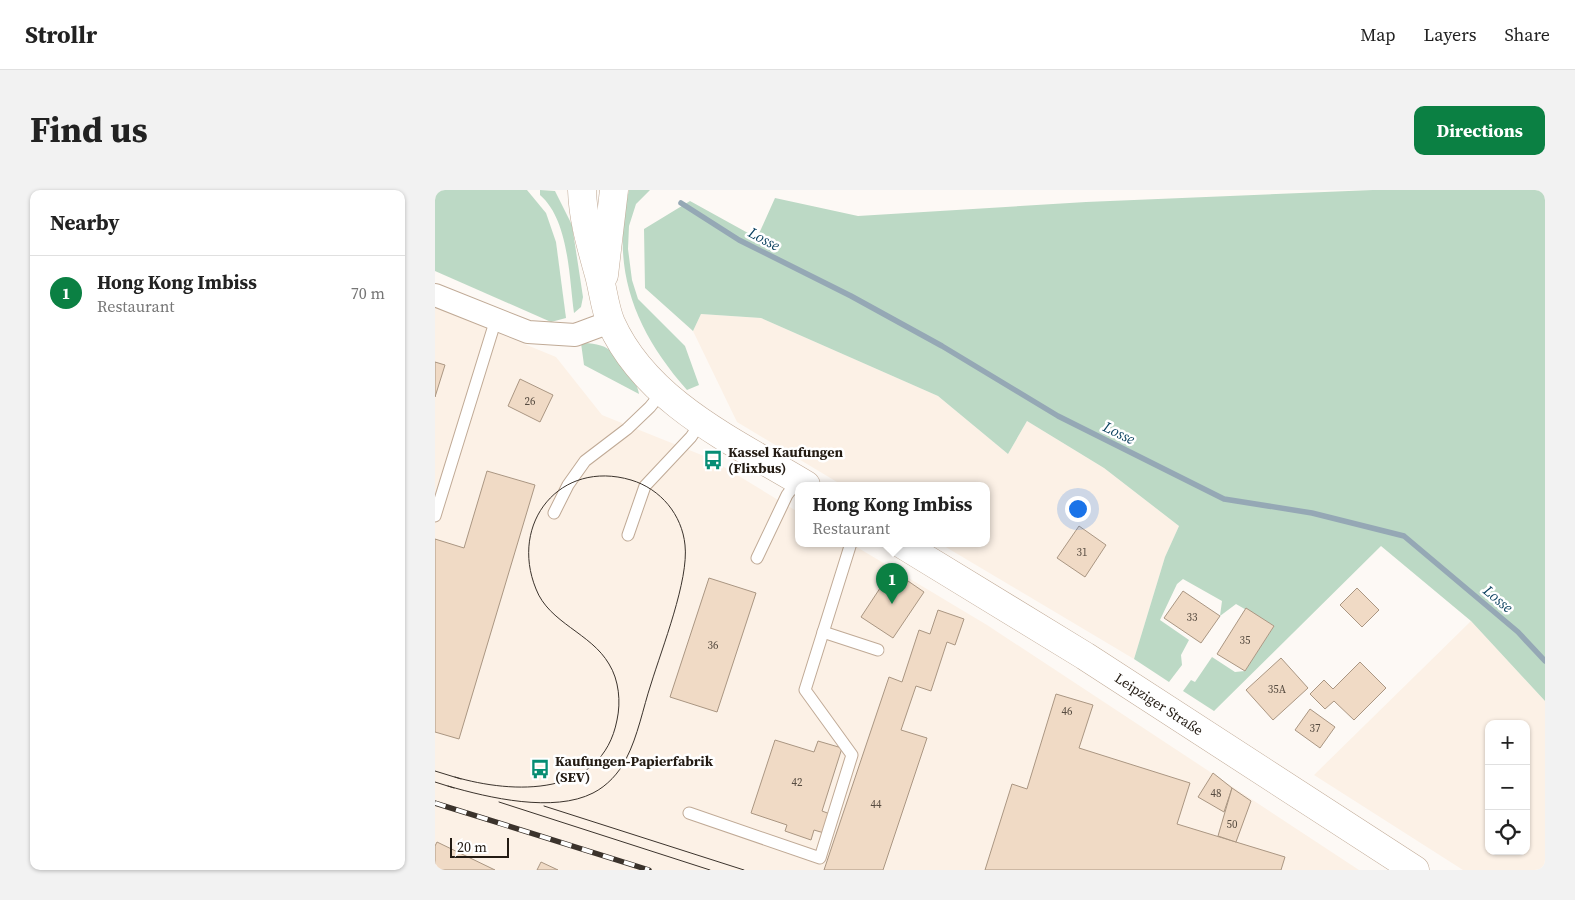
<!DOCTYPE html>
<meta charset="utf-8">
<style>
:root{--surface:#fff;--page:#f2f2f2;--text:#222;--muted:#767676;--line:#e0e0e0;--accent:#0b8043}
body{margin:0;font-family:"Source Serif 4",serif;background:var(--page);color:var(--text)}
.controls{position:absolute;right:15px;bottom:15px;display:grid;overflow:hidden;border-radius:10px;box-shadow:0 1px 4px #0004}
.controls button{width:45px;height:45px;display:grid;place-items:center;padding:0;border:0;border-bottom:1px solid var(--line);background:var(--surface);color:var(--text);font:25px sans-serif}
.scale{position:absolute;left:15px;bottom:12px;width:59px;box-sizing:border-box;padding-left:5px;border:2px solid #231b13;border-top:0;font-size:14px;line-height:18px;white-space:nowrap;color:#231b13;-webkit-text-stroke:4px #fff;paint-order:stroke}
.you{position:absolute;left:642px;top:318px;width:18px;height:18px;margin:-12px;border:4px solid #fff;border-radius:50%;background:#1a73e8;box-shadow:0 0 0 8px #1a73e833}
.badge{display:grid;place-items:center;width:32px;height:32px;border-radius:50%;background:var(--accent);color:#fff;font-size:16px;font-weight:700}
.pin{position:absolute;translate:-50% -41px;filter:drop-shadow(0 1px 2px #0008)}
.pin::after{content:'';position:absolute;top:26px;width:18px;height:15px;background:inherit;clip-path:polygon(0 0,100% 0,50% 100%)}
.popup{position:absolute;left:360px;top:292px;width:195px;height:65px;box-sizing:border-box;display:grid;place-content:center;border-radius:10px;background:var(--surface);filter:drop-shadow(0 1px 4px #0005);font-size:16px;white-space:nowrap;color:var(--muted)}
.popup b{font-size:19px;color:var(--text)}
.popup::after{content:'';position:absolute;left:50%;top:100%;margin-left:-10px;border:10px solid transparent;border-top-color:var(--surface)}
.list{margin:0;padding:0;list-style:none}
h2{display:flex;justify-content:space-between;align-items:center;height:65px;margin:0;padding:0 20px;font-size:21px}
h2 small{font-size:16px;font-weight:400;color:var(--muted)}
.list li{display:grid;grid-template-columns:32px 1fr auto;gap:15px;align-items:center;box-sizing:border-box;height:75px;padding:0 20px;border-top:1px solid var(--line)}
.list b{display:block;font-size:19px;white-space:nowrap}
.list p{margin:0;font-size:16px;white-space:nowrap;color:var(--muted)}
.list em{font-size:16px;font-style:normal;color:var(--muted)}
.icon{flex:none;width:28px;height:28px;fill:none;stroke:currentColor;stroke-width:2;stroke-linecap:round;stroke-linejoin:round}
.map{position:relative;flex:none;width:1110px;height:680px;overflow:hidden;border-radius:10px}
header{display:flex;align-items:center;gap:30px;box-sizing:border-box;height:70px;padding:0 25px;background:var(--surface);border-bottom:1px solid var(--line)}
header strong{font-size:24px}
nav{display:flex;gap:28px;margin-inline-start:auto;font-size:18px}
.intro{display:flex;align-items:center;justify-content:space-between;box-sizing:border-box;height:120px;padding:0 30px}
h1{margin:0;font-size:35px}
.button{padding:12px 22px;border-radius:10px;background:var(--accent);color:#fff;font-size:18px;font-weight:700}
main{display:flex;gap:30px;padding:0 30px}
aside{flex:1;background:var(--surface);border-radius:10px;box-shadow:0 1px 4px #0004}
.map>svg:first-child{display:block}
</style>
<header>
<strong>Strollr</strong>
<nav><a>Map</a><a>Layers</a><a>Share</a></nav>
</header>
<div class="intro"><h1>Find us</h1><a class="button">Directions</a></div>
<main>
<aside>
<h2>Nearby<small></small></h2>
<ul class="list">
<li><span class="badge">1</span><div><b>Hong Kong Imbiss</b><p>Restaurant</p></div><em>70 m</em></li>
</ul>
</aside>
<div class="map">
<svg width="1110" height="680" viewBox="0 0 1110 680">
<rect width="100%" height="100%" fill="#fdf9f5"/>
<!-- built -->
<g fill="#fcf1e6" fill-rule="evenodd">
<polygon points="0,117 121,167 167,225 274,268 363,322 363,353 415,353 552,435 924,680 0,680"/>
<polygon points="266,124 326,128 503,206 573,264 592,231 669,278 744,336 730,367 699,469 504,353 551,353 551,295 407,295 302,232 258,141"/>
<path d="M1036 431 1110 511V680H1028L879 585ZM1054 534H1091V661H1054Z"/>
</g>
<!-- green -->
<g fill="#bcd9c5">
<polygon points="0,0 92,0 111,23 121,52 131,128 116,132 0,81"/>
<path d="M105 0 120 1 137 35 148 107 146 117 139 123C134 87 134 30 105 5Z"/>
<path d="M194 0H215L201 14 194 36 193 59 197 90 203 109 250 156 264 195 252 200C200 141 175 79 194 0Z"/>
<polygon points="938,0 1110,0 1110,511 1036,431 946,356 779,521 748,501 756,490 760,492 777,467 800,482 810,481 839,436 801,414 785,426 787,411 748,389 742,394 725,430 754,450 746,465 747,475 734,492 699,469 730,367 744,336 669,278 592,231 573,264 503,206 326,128 266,124 258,141 210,98 209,39 255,11 322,48 340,8 423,26 651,12"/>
<path d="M146 153C156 153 168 154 176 161 186 168 203 193 204 204L149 175Z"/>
</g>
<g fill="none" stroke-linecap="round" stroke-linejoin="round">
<!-- stream -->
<polyline stroke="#95a8b5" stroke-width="5.5" points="246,13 304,50 416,106 507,156 623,226 789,309 877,323 969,346 1083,442 1110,471"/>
</g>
<!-- building -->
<g fill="#f0dac5" stroke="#aa9682">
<polygon points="0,172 10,175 0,207"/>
<polygon points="85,189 118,205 105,232 73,216"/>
<polygon points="52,281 100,295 24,549 0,542 0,349 29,358"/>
<polygon points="644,336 671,355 650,387 622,368"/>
<polygon points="457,380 489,402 458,448 426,427"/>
<polygon points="274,388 321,403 282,522 235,507"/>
<polygon points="922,398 944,420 927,437 905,415"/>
<polygon points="748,401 785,426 766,453 729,428"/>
<polygon points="811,418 839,436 810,481 782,464"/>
<polygon points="503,420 529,429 520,455 512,452 496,501 481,496 466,540 492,548 448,680 389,680 454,487 467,492 484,440 495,444"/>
<polygon points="846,468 873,498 838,530 811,500"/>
<polygon points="925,472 951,498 919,530 899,511 890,519 875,504 889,490 898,499"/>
<polygon points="621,504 658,515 644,558 755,593 742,634 850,667 846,680 550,680 577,594 592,599"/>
<polygon points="875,519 900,537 885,558 860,540"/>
<polygon points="340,550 379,562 383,551 407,558 387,621 395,624 389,643 379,640 376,650 350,641 352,635 316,623"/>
<polygon points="778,583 797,598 789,622 763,607"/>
<polygon points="797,598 816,611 801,652 783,646"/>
<polygon points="2,652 60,680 0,680 0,656"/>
<polygon points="106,672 123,680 102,680"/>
</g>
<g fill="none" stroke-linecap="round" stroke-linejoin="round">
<defs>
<g id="service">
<polyline points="119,323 133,295 150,271 192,239 215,217 227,202"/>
<polyline points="0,326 61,129"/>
<polyline points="193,345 210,296 256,247 266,232"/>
<polyline points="322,368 352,305 363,290"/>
<polyline points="388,442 443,460"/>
<polyline points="254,623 385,668 417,565 370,500 416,353"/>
</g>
<polyline id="minor" points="0,105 93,142 140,145 175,132"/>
<g id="tertiary">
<path d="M147 0C148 30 156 56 164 85 168 100 170 119 176 133 212 213 300 252 371 295"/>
<polyline points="169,85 179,0"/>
<polyline points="465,353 650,466 980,680"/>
</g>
</defs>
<!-- service casing -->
<use href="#service" stroke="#c0aa96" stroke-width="13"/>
<!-- minor casing -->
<use href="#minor" stroke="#c0aa96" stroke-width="24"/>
<!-- tertiary casing -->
<use href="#tertiary" stroke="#c0aa96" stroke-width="29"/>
<!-- service -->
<use href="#service" stroke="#fff" stroke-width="11"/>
<!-- minor -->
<use href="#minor" stroke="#fff" stroke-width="22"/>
<!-- tertiary -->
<use href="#tertiary" stroke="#fff" stroke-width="28"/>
<!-- tram -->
<g stroke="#3b332c" stroke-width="1">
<polyline points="0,581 26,589"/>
<polyline points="0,592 19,598"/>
<path d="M13 596C54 608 119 623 158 603 172 596 184 583 191 569 203 546 208 518 216 494 227 458 254 390 250 355 247 325 226 299 196 290 125 269 74 333 101 399 114 433 156 443 174 474 184 490 186 512 182 530 167 608 78 604 20 587"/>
<polyline points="64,612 275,680"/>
<polyline points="109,616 309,680"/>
</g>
<defs>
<polyline id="rail" points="0,613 214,680"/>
</defs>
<!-- rail casing -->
<use href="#rail" stroke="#3b332c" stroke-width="5.5"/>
<!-- rail -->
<use href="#rail" stroke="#fff" stroke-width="4" stroke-dasharray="11" stroke-linecap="butt"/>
</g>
<!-- icons -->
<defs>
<symbol id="bus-bare" viewBox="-9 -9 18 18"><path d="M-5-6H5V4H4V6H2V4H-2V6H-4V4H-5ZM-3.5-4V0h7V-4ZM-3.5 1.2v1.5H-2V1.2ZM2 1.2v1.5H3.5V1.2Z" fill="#068d74" stroke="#fff" stroke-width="2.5" paint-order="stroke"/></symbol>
</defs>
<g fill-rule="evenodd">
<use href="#bus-bare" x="264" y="256" width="28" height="28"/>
<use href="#bus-bare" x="91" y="565" width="28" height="28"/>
</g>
<g text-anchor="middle" stroke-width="5" stroke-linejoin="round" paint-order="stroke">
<!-- number labels -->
<g font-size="11" fill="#564b40">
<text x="95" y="215">26</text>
<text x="647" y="366">31</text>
<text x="757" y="431">33</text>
<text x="810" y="454">35</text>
<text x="278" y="459">36</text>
<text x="842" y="503">35A</text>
<text x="632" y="525">46</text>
<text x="880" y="542">37</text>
<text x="362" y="596">42</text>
<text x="781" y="607">48</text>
<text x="441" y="618">44</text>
<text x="797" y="638">50</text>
</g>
<!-- poi labels -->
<g font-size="14" font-weight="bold" fill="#231b13" stroke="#fff" text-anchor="start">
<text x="293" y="267">Kassel Kaufungen<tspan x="293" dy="16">(Flixbus)</tspan></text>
<text x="120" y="576">Kaufungen-Papierfabrik<tspan x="120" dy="16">(SEV)</tspan></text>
</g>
<!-- street labels -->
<g font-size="14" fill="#231b13" stroke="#fff">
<text transform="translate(724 514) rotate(33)" y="5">Leipziger Straße</text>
</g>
<!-- water labels -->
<g font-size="15" font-style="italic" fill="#0d4260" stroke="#fff">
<text transform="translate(329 49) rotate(28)" y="5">Losse</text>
<text transform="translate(684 243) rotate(26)" y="5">Losse</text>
<text transform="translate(1063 409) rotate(40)" y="5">Losse</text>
</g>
</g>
</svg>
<div class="controls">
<button>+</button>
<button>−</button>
<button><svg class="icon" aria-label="locate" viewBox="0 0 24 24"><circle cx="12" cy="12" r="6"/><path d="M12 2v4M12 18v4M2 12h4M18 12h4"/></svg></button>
</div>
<div class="scale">20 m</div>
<div class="you"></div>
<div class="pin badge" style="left:457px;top:414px">1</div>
<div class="popup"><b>Hong Kong Imbiss</b>Restaurant</div>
</div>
</main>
